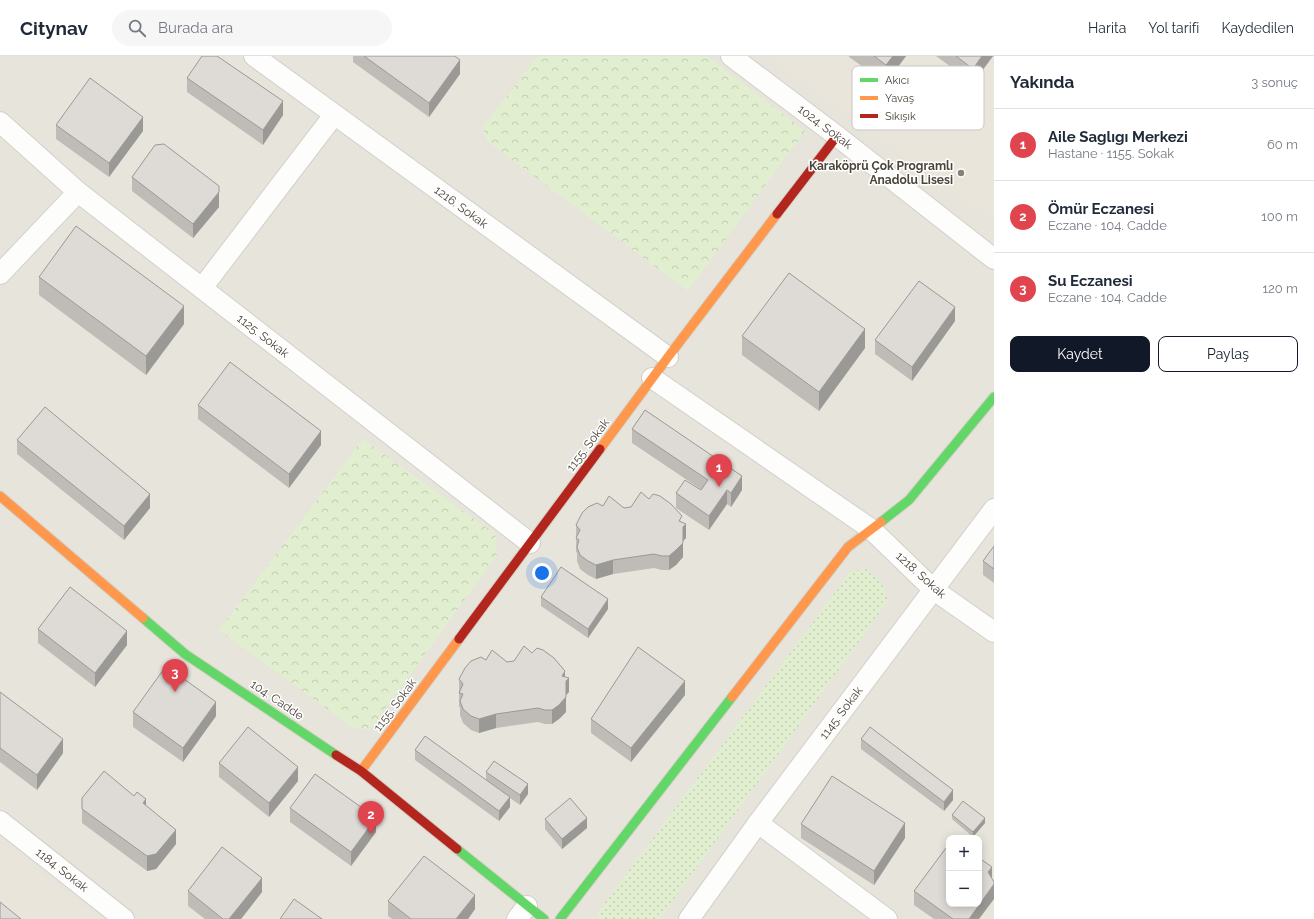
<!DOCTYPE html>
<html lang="tr">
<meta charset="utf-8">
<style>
:root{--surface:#fff;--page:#f6f6f7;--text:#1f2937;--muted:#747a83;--line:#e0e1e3;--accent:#111827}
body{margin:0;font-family:Raleway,sans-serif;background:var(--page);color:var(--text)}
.controls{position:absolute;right:12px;bottom:12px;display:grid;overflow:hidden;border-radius:8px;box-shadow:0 2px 10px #0003}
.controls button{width:36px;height:36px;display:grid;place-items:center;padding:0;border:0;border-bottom:1px solid var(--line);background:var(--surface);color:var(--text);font:20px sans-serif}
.you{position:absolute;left:542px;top:517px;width:14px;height:14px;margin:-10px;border:3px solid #fff;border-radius:50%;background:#1a73e8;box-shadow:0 0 0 6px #1a73e833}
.badge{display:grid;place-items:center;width:26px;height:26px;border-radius:50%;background:var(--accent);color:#fff;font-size:13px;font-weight:700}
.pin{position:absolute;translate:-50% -33px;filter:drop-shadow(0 1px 2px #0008)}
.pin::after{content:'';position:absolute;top:21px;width:14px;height:12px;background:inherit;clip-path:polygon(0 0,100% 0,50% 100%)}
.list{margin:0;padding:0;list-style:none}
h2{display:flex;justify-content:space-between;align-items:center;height:52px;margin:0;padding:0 16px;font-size:17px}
h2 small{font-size:13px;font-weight:400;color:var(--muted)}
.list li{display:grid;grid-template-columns:26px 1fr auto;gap:12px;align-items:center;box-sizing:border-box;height:72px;padding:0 16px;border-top:1px solid var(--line)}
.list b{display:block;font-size:15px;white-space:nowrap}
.list p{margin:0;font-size:13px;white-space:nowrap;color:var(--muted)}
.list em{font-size:13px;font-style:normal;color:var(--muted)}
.actions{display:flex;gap:8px;padding:12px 16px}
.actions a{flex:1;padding:9px 0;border:1px solid var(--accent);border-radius:8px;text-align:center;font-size:14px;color:var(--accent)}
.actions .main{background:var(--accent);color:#fff}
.icon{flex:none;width:22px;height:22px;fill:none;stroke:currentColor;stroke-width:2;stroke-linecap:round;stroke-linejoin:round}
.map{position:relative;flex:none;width:994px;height:863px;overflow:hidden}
header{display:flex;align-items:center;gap:24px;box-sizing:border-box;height:56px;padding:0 20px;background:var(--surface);border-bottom:1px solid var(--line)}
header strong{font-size:19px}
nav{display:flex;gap:22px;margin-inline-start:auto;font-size:14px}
.search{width:280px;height:36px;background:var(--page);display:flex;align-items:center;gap:10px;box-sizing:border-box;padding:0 14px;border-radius:22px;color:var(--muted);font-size:15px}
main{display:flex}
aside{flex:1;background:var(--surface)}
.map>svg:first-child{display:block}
</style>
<header>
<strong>Citynav</strong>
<div class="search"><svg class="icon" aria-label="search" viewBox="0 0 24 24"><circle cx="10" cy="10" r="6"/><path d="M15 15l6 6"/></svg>Burada ara</div>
<nav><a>Harita</a><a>Yol tarifi</a><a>Kaydedilen</a></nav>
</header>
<main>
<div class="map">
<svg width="994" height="863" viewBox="0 0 994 863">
<defs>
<pattern id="grass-dots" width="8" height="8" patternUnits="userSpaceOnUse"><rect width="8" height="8" fill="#e1eecf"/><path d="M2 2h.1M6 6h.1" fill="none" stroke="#c3cdb2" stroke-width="1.8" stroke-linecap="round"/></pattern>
<pattern id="forest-crowns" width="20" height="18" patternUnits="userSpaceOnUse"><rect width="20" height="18" fill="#e1eecf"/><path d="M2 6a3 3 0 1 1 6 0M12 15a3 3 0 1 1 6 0" fill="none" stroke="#c3cdb2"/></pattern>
</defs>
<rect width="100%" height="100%" fill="#f4f2ee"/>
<!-- residential -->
<path fill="#e7e4dc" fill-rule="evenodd" d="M0 0H994V863H0ZM949 782H979V848H949Z"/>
<!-- education -->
<g fill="#eae5da">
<polygon points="766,0 994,0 994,165 862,69"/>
<polygon points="0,785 101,863 0,863"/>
</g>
<!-- grass -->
<polygon fill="url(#grass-dots)" points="867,513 882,527 888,545 660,863 601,863 596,859 851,515"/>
<!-- forest -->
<g fill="url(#forest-crowns)">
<polygon points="538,0 707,0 805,75 688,235 487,85 483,70"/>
<polygon points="363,383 495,478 497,499 370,674 353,672 219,574"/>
</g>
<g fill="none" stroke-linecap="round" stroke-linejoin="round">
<defs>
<g id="street">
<polyline points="254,0 668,301"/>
<polyline points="731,0 837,80 994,203"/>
<polyline points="0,66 78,136 530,487"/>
<polyline points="0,218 78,136"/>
<polyline points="202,232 334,59"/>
<polyline points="652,322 871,473 934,534 994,576"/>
<polyline points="0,765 124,863"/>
<polyline points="758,767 887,863"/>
<polyline points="517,863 527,850"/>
<polyline points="689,863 758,767 994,453"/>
</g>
<g id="fast">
<polyline points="881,466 909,444 994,341"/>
<polyline points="143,562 185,598 336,699"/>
<polyline points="457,793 544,863"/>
<polyline points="560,863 732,641"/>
</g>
<g id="slow">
<polyline points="600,393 668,301 777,158"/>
<polyline points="0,440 143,562"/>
<polyline points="732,641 848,491 881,466"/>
<polyline points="361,715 459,583"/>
</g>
<g id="jam">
<polyline points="777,158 837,80"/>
<polyline points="459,583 600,393"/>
<polyline points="336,699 361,715 457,793"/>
</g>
</defs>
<!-- street casing -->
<use href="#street" stroke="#d2d0cb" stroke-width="22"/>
<!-- fast casing -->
<use href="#fast" stroke="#d3cfc5" stroke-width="11"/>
<!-- slow casing -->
<use href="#slow" stroke="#d3cfc5" stroke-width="11"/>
<!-- jam casing -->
<use href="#jam" stroke="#d3cfc5" stroke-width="11"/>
<!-- street -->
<use href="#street" stroke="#fdfdfc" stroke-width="20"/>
<!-- fast -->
<use href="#fast" stroke="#63d668" stroke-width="9"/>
<!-- slow -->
<use href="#slow" stroke="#ff974d" stroke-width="9"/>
<!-- jam -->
<use href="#jam" stroke="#b3261e" stroke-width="9"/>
</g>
<!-- wall -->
<g fill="#bfbcb8">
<polygon points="353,0 455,0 460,18 429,61 353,6"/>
<polygon points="849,0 906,0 886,27 849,1"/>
<polygon points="936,0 994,0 994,1 993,0 973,27"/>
<polygon points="187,22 283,59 263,89 187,36"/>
<polygon points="56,69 143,75 109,121 56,83"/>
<polygon points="132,121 219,151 193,182 132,135"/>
<polygon points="39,221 184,268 146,319 39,239"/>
<polygon points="955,265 912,325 875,298 875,284"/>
<polygon points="742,280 865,292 819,355 742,299"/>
<polygon points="198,349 321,389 289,432 198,363"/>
<polygon points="632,373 742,434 731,451 727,448 709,474 676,452 676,437 702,434 632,387"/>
<polygon points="17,384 150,452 124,484 17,398"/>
<polygon points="649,443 682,466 686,482 683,485 683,501 676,509 669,514 662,514 654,512 613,518 596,523 588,519 580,513 577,505 577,497 576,496 576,469 603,450 624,452 631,451"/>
<polygon points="994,490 994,527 983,519 983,505"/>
<polygon points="541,541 608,553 588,582 541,550"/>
<polygon points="38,573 127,589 95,631 38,587"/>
<polygon points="532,597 565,621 569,636 566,639 566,656 559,663 552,668 545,668 538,666 496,672 479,677 471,674 463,667 460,659 460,651 459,651 459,623 486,604 507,606 514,605"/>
<polygon points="0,636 63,697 37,734 0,706"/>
<polygon points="685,639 631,706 591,677 591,663"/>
<polygon points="133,656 216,660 183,706 133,671"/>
<polygon points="861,683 953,744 944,755 861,693"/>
<polygon points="415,694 486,724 486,716 528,738 520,749 510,742 510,751 499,765 415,704"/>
<polygon points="219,707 298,725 269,761 219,721"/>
<polygon points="82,742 146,750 176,788 156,813 147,815 82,767"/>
<polygon points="290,752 376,776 351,810 290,766"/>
<polygon points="952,759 985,767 973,781 952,763"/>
<polygon points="545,763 587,772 562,793 545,773"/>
<polygon points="801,768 905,782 874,829 801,782"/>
<polygon points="188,835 262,836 241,863 205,863 188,850"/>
<polygon points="914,835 979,863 934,863 914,849"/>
<polygon points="388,845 475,853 468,863 392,863 388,860"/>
</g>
<!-- shaded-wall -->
<g fill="#9b9996">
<polygon points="893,0 906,0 886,27 886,9"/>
<polygon points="982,0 993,0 973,27 973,13"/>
<polygon points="460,4 460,18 429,61 429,47"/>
<polygon points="283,45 283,59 263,89 263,74"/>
<polygon points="143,61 143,75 109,121 109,107"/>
<polygon points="219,136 219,151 193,182 193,168"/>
<polygon points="184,250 184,268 146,319 146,300"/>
<polygon points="955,251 955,265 912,325 912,311"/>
<polygon points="865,273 865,292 819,355 819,336"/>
<polygon points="321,375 321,389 289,432 289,418"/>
<polygon points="742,420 742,434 731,451 731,437"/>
<polygon points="727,434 727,448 709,474 709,460"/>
<polygon points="150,438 150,452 124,484 124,470"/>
<polygon points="686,468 686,482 683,485 683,471"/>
<polygon points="683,487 683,501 676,509 669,514 669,500"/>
<polygon points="613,504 613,518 596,523 596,509"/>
<polygon points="608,543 608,553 588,582 588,573"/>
<polygon points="127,575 127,589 95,631 95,617"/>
<polygon points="565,615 565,629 562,620"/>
<polygon points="569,622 569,636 566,639 566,656 559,663 552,668 552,654 566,625"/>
<polygon points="685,625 685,639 631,706 631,692"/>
<polygon points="216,646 216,660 183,706 183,692"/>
<polygon points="496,658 496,672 479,677 479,663"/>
<polygon points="63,683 63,697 37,734 37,719"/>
<polygon points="298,711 298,725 269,761 269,747"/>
<polygon points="528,728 528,738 520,749 520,739"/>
<polygon points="953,734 953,744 944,755 944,746"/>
<polygon points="510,741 510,751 499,765 499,755"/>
<polygon points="146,743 146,757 143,747"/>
<polygon points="376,762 376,776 351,810 351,796"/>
<polygon points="587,762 587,772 562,793 562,783"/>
<polygon points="985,762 985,767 973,781 973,776"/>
<polygon points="905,767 905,782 874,829 874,815"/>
<polygon points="176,774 176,788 156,813 147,815 147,800"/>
<polygon points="992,811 992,825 988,816"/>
<polygon points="262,822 262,836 241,863 229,863"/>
<polygon points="994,828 994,843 979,863 969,863"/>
<polygon points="475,839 475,853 468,863 456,863"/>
</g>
<!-- building -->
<g fill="#dedbd6" stroke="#9b9996">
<polygon points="202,0 217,0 283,45 263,74 187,22"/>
<polygon points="364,0 455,0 460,4 429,47"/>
<polygon points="874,0 893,0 886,9"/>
<polygon points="956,0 982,0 973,13"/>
<polygon points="90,22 143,61 109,107 56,69"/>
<polygon points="164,88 219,130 219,136 193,168 132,121 155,89"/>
<polygon points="76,170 184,250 146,300 39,221"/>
<polygon points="789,217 865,273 819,336 742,280"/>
<polygon points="919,225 955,251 912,311 875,284"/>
<polygon points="230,306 321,375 289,418 198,349"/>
<polygon points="45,351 150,438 124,470 17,384"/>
<polygon points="645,354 742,420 731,437 727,434 709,460 676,437 685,424 701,434 708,424 632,373"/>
<polygon points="641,436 649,443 653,438 660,440 671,448 682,460 679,465 686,468 683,471 683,487 676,494 669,500 662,500 654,498 613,504 596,509 588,505 580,499 577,491 579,484 576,482 580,474 576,469 582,457 588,451 597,447 603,450 609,440 624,452 631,451"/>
<polygon points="994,490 994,513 983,505"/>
<polygon points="561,511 608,543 588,573 541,541"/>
<polygon points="70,531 127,575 95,617 38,573"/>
<polygon points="524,590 532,597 537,592 543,594 554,602 565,615 562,620 569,622 566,625 566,641 559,649 552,654 545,654 538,652 496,658 479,663 471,660 463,653 460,645 463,638 459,637 463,628 459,623 465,612 471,605 481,601 486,604 492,594 507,606 514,605"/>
<polygon points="638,591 685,625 631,692 591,663"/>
<polygon points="166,610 216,646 183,692 133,656"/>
<polygon points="0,636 63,683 37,719 0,692"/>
<polygon points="248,671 298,711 269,747 219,707"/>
<polygon points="870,671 953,734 944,746 861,683"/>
<polygon points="425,680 510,741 499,755 415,694"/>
<polygon points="494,705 528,728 520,739 486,716"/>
<polygon points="104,715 134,740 137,736 146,743 143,747 176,774 156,798 147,800 82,753 82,742"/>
<polygon points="315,718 376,762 351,796 290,752"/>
<polygon points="832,720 905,767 874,815 801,768"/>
<polygon points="570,742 587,762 562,783 545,763"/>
<polygon points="963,745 985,762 973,776 952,759"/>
<polygon points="222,791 262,822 229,863 223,863 188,835"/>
<polygon points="946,792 949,792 949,848 979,848 979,802 992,811 988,816 994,826 994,828 969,863 953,863 914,835"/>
<polygon points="424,800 475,839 456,863 411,863 388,845"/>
<polygon points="294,843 322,863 280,863"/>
<polygon points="0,846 21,863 0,863"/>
</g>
<!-- markers -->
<circle fill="#868178" stroke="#fff" stroke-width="1.5" cx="961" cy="117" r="4"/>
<g text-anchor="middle" stroke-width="3" stroke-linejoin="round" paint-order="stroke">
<!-- street labels -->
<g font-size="12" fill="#4b4439" stroke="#fff">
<text transform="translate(825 71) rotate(37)" y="4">1024. Sokak</text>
<text transform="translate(461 151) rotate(36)" y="4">1216. Sokak</text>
<text transform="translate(263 280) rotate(38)" y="4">1125. Sokak</text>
<text transform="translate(588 389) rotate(-53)" y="4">1155. Sokak</text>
<text transform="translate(921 519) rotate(42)" y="4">1218. Sokak</text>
<text transform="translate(277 644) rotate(34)" y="4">104. Cadde</text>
<text transform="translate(395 649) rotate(-53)" y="4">1155. Sokak</text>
<text transform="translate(841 657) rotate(-53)" y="4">1145. Sokak</text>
<text transform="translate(62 814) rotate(38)" y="4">1184. Sokak</text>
</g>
<!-- poi labels -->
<g font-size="12" font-weight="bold" fill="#4b4439" stroke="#fff" text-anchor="end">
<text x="953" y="114">Karaköprü Çok Programlı<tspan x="953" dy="14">Anadolu Lisesi</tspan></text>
</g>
</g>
<!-- legend -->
<rect x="852" y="10" width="132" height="64" rx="6" fill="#fff" stroke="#c9c7c4" stroke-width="1"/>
<rect x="860" y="22" width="18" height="4" fill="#63d668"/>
<rect x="860" y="40" width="18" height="4" fill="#ff974d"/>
<rect x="860" y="58" width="18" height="4" fill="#b3261e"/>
<g font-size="11" fill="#4b4439">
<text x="885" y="28">Akıcı</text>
<text x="885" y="46">Yavaş</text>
<text x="885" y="64">Sıkışık</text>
</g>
</svg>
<div class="controls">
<button>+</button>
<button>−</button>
</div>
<div class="you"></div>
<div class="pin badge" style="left:719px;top:431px;background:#e0444e">1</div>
<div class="pin badge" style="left:371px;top:778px;background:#e0444e">2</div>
<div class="pin badge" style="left:175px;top:636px;background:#e0444e">3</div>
</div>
<aside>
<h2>Yakında<small>3 sonuç</small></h2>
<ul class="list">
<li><span class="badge" style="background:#e0444e">1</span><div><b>Aile Saglıgı Merkezi</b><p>Hastane · 1155. Sokak</p></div><em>60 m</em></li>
<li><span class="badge" style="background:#e0444e">2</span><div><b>Ömür Eczanesi</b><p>Eczane · 104. Cadde</p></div><em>100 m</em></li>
<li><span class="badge" style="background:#e0444e">3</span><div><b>Su Eczanesi</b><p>Eczane · 104. Cadde</p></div><em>120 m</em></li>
</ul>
<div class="actions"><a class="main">Kaydet</a><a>Paylaş</a></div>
</aside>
</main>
